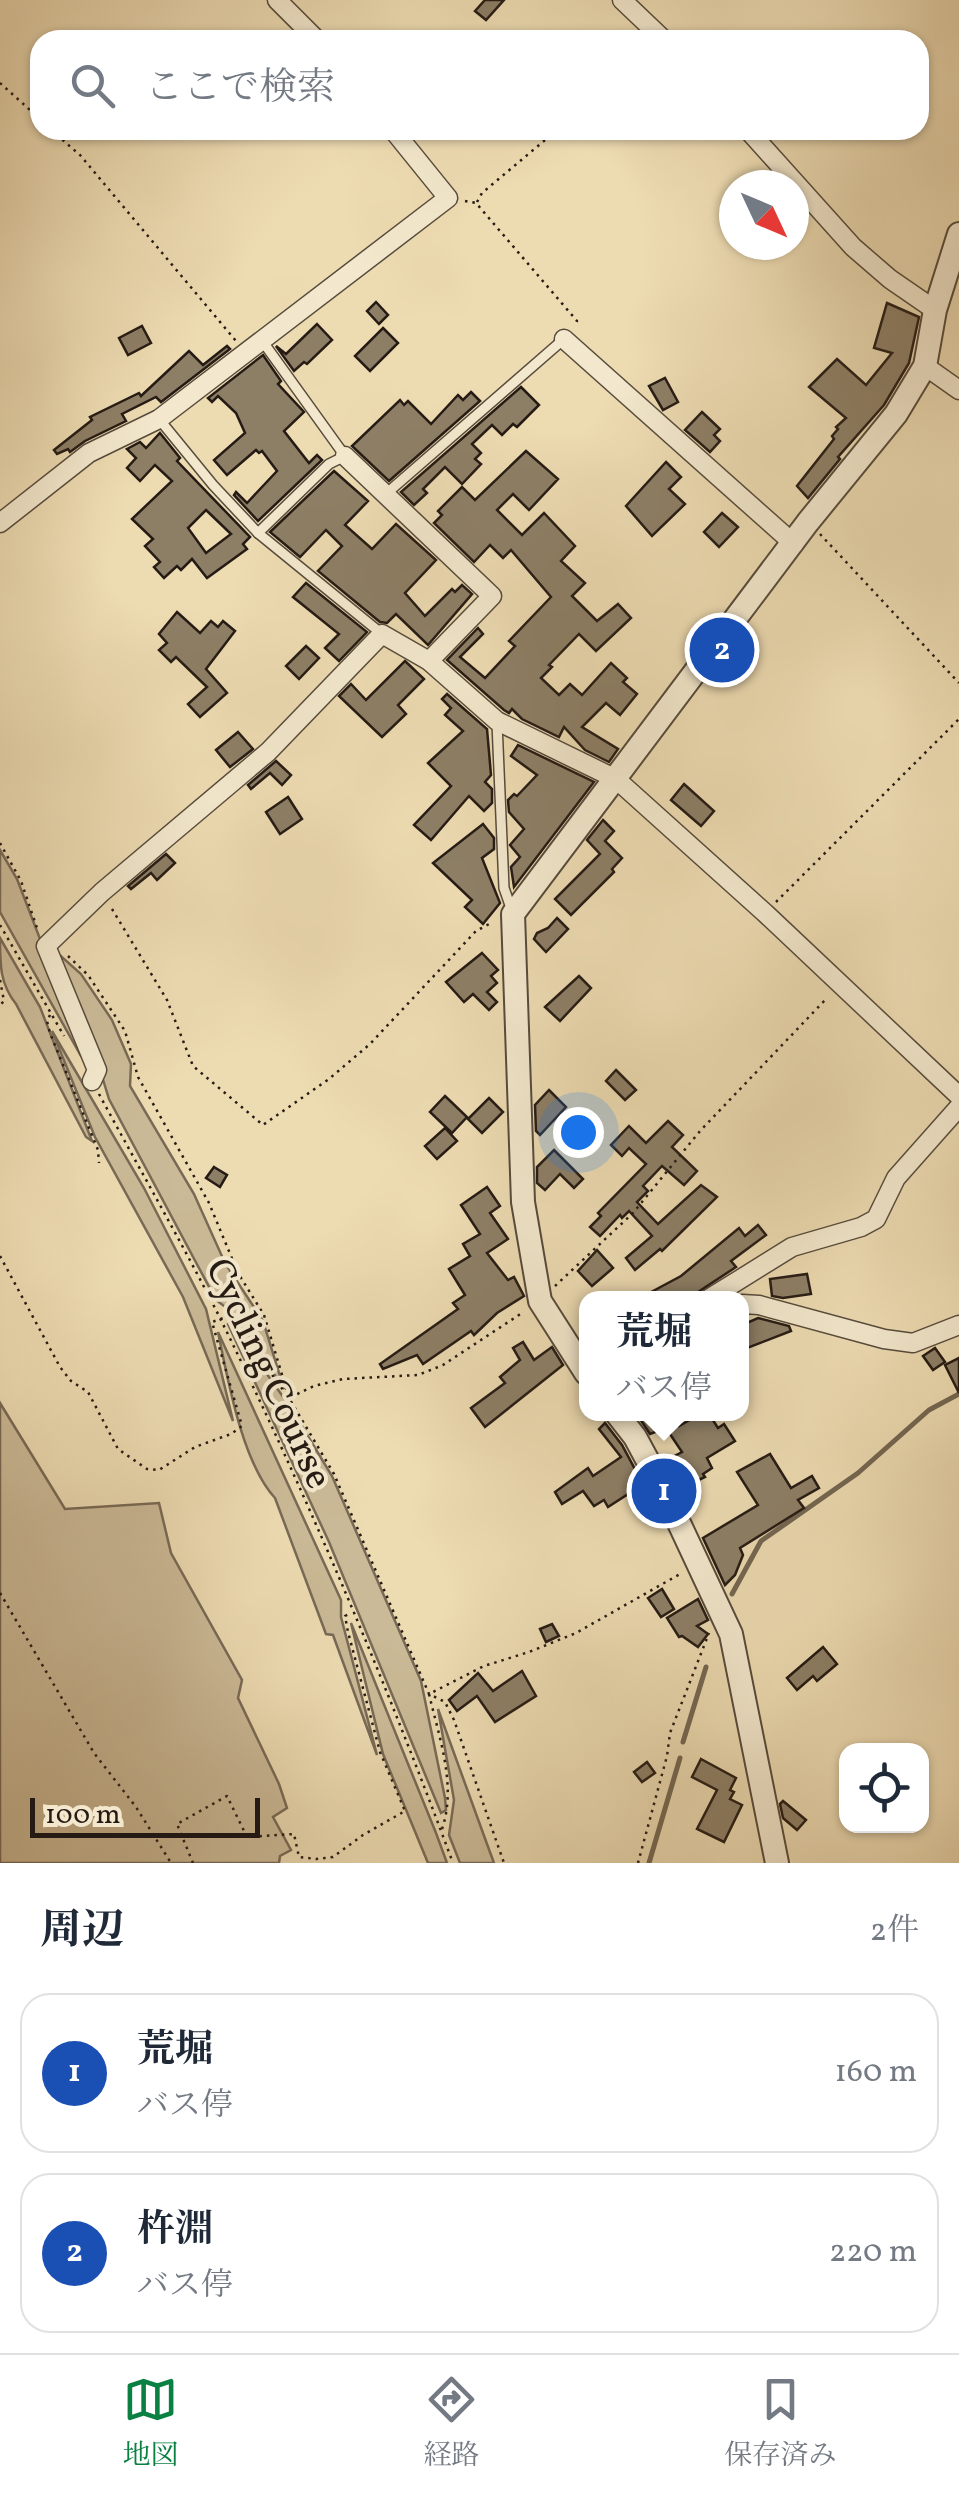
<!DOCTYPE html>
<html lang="ja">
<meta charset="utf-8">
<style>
:root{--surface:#fff;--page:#f2f2f3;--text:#1f2937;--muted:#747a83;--line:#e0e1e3;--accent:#0b8043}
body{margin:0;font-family:Vollkorn,"Noto Serif JP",serif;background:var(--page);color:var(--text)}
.controls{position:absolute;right:30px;bottom:30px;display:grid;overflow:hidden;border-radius:20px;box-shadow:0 2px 8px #0004}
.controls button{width:90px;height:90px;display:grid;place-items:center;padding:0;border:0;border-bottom:2px solid var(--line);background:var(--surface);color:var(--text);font:50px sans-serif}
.compass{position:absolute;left:719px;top:170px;width:90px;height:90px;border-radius:50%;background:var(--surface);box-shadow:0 2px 8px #0004;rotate:134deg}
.scale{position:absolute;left:30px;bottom:25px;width:230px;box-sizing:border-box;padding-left:10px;border:5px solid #251b14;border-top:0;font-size:28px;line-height:35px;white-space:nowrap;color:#251b14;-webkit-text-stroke:8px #f3e8cd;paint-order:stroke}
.you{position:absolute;left:578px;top:1132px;width:35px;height:35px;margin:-25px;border:8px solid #fff;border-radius:50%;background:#1a73e8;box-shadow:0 0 0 15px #1a73e833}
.badge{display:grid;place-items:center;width:65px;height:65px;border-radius:50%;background:var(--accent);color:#fff;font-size:32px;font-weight:700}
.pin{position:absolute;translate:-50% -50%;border:5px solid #fff;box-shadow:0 2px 10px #0006}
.popup{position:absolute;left:579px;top:1291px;width:170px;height:130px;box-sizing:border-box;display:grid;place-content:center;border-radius:20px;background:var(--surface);filter:drop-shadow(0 2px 8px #0005);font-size:32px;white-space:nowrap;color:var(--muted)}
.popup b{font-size:38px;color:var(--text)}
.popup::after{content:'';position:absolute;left:50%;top:100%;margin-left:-20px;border:20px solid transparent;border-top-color:var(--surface)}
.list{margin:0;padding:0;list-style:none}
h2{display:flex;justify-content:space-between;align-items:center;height:130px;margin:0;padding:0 40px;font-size:42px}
h2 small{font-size:32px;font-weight:400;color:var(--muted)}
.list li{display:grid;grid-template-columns:65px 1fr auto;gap:30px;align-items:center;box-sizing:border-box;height:160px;margin:0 20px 20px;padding:0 20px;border:2px solid var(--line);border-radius:30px}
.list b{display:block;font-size:38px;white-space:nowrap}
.list p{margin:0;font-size:32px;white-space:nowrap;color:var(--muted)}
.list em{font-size:32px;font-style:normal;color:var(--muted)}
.icon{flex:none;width:55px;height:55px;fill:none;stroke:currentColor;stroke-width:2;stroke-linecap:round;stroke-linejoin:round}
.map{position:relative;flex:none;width:959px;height:1863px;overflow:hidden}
.search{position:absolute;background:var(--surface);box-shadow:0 2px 8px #0004;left:30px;right:30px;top:30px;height:110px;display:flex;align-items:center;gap:25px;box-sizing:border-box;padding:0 35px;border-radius:30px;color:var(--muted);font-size:38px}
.sheet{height:490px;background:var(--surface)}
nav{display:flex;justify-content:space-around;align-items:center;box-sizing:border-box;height:140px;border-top:2px solid var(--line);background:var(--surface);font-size:28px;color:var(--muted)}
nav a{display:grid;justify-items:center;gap:5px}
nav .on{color:var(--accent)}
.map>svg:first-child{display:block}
</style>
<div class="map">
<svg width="959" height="1863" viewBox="0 0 959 1863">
<rect width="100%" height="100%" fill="#eddbb2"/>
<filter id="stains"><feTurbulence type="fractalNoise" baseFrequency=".002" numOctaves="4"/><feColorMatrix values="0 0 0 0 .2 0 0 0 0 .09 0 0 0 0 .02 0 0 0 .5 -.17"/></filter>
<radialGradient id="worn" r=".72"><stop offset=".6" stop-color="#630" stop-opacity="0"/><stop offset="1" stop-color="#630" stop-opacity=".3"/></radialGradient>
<!-- green -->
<g fill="#cbba97" stroke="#786a56" stroke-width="2.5">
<polygon points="0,850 17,879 85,1056 81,1056 0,912"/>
<path d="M0 938 40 1007 92 1141 86 1137 16 1004C0 984 0 965 0 938Z"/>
<polygon points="54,950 81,974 112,1020 131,1064 130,1086 194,1194 225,1263 263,1321 284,1389 232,1312 216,1300 109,1099 84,1018"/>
<polygon points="52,1031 144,1188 206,1309 233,1421 183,1297 95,1137"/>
<polygon points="230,1322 291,1408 332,1476 421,1681 445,1798 446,1810 441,1813 329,1542 228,1324"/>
<path d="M218 1332 341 1600V1617L377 1755 333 1635 326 1634 275 1498C242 1462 228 1380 218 1332Z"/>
<polygon points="0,1403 65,1509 159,1503 171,1553 242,1680 238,1698 279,1784 287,1808 273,1817 291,1850 280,1856 279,1863 0,1863"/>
<polygon points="351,1623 436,1833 447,1863 428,1863 383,1754"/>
<polygon points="438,1709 487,1844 494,1863 460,1863 449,1835 454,1800"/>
</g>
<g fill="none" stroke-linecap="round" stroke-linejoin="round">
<!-- stream -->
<g stroke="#746752" stroke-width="5">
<polyline points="732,1594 761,1541 858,1473 929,1410 959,1394"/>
<polyline points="683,1742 706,1667"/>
<polyline points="649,1863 680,1758"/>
</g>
</g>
<!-- building -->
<g fill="#8d7f66" stroke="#251b14" stroke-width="2.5" fill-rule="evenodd">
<polygon points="485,0 504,0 486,20 475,11"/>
<polygon points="376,302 388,315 379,324 367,311"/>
<polygon points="887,303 919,317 909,363 884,405 838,457 840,459 808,498 797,486 834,439 832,436 838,429 836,427 846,418 809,387 837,359 866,385 892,353 874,348"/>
<polygon points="317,324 332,340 307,364 304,362 294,371 276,346 286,354"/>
<polygon points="142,326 151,343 128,355 119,338"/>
<polygon points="383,328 398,343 370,371 355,356"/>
<polygon points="227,346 230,349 161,402 156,397 122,414 126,421 85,441 70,452 68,449 57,454 54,450 92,420 90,417 139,393 141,396 189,351 203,365"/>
<polygon points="263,355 281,381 278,384 304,412 284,431 309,463 317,455 322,460 258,521 234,495 236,492 247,503 277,471 262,451 259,453 256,450 227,475 214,460 245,433 236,413 218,396 212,402 208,398"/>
<polygon points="665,378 678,402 663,410 649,386"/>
<polygon points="521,387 539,405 517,427 513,424 502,435 492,425 472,444 481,453 475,459 481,464 462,484 445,467 423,489 427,493 414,505 401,492"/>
<polygon points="471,392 480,401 389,481 352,446 400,400 404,405 408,401 431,424 458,395 463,400"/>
<polygon points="702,412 720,429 714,435 720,441 710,452 685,430"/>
<path d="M160 433 180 458 177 461 250 537 243 544 247 549 207 578 192 559 181 570 177 566 164 578 154 567 160 562 145 546 153 539 132 519 172 481 155 465 140 481 127 468 136 458 127 449 140 442 146 448ZM206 510 231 534 206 553 188 528Z"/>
<polygon points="526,451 558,479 529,510 513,494 497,510 522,535 544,513 575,546 561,561 585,583 572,596 597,621 618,604 631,618 596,651 579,634 549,665 552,667 541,678 559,695 570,684 582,695 611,663 627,678 623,682 637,694 620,715 606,703 582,727 618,749 609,762 585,750 564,727 559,737 522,719 512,709 509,713 504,710 447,660 478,628 483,634 460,657 485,678 515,646 509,641 551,597 511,550 503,558 490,545 474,562 434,523 442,515 438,511 462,487 475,500"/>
<polygon points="666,462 681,477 669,489 685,504 652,536 626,506"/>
<polygon points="334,471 368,501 345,525 372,549 396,524 436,560 405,593 425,616 452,589 455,592 462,585 472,594 428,645 396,614 387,623 380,622 318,571 342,546 326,530 300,557 270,532"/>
<polygon points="722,513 738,527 719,547 704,532"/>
<polygon points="306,583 367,632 339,661 325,648 339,634 293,597"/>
<polygon points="177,612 200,633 211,621 218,627 223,621 235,631 206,669 227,693 200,717 188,704 207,687 176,657 171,662 159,650 167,643 159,634"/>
<polygon points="306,646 319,658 299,679 286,666"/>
<polygon points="405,661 424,679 398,705 406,714 382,737 339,696 351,684 366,700"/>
<polygon points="447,694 487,729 491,775 485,782 492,789 492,803 484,811 469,796 431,840 414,825 451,786 428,763 463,731 445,715 451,708 442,699"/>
<polygon points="238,732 253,749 230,767 216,750"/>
<polygon points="518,745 594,782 514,887 511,867 520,857 510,845 524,829 509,812 508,800 514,794 517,796 537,775 511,756"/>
<polygon points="276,761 291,775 282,785 270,773 251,789 248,785"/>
<polygon points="684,784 714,811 701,826 671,800"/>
<polygon points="288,797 302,819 280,834 266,812"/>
<polygon points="603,820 614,831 605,841 622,858 612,869 614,872 571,915 555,899 600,854 587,840"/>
<polygon points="483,824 494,838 494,849 482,858 500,903 483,924 465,907 472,900 433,863"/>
<polygon points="166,854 175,863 157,880 151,873 131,889 128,886"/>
<polygon points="557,918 568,929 546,952 534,939 537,933 548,928"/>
<polygon points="482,953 498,970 491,976 497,983 487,992 497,1002 489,1010 473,994 464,1002 446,982"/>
<polygon points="579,976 591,988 560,1021 545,1007"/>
<polygon points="616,1070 636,1090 625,1100 606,1081"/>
<polygon points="549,1090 566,1107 540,1135 536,1131 535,1105"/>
<polygon points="445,1096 467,1117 452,1133 430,1112"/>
<polygon points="489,1098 503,1112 482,1133 468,1119"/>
<polygon points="668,1121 683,1135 672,1147 697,1171 684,1185 662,1166 643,1186 648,1191 637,1202 658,1224 701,1185 717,1197 662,1251 660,1249 635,1270 626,1258 652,1236 629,1211 622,1218 620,1215 600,1236 590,1227 601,1216 598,1213 646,1164 629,1148 622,1156 611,1145 629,1126 646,1143"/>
<polygon points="445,1128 457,1141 437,1159 425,1146"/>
<polygon points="554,1150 583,1179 574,1188 560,1174 545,1190 537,1183 537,1167"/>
<polygon points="214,1167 227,1175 220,1187 206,1178"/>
<polygon points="487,1187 500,1206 490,1213 508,1239 487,1253 508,1280 514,1277 524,1296 497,1313 474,1335 471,1331 423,1364 417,1355 383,1369 380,1364 458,1309 453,1303 465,1295 449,1269 470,1256 463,1244 480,1234 461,1205"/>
<polygon points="758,1225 766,1235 731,1261 736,1267 689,1298 640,1298 681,1276 739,1228 745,1236"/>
<polygon points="597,1250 613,1268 592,1286 578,1271"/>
<polygon points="807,1274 811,1294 783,1298 772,1296 770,1279"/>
<polygon points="758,1318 789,1326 791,1331 742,1350 742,1325"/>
<polygon points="523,1342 534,1360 552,1347 563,1365 485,1427 471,1408 505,1383 500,1377 520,1360 513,1348"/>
<polygon points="935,1348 945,1362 933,1370 923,1356"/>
<polygon points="959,1358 959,1393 945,1365"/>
<polygon points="649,1414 672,1414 679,1426 700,1414 709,1414 718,1428 724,1424 735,1441 707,1458 712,1468 703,1474 705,1477 680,1489 665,1461 682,1452 666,1428 650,1434 640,1419"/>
<polygon points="605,1423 622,1445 645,1488 639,1493 636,1489 608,1507 604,1500 594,1506 583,1491 562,1504 555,1492 588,1468 593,1476 621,1457 599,1429"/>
<polygon points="770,1454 791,1488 812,1476 819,1488 798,1500 804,1508 740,1548 743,1555 735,1575 725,1585 703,1538 758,1505 737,1472"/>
<polygon points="662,1589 674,1609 661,1617 648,1598"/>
<polygon points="698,1599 708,1620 697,1626 708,1634 698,1647 682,1636 679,1637 667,1618"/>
<polygon points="552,1624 559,1636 546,1642 540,1629"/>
<polygon points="823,1647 837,1664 817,1681 813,1676 797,1690 787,1678"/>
<polygon points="522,1671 536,1696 495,1722 477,1696 457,1711 449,1700 478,1673 493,1691"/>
<polygon points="701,1759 736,1778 730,1790 734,1792 730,1799 742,1805 724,1842 697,1829 717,1790 692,1777"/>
<polygon points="647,1762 655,1773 642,1782 634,1772"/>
<polygon points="783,1801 806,1820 797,1830 783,1818 780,1804"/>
</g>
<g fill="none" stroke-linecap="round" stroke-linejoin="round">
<defs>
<g id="service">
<polyline points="159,419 213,485 258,533 382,634"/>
<polyline points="387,493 564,339"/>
<polyline points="258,533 329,464 345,456 263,342"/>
<polyline points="497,723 504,888 512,911"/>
</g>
<g id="minor">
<polyline points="277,0 317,40"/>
<polyline points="622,0 664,40"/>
<polyline points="748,130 853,247 890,279 935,310"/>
<polyline points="564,339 794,544"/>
<polyline points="925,366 959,390"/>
<polyline points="345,456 492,596 429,661"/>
<polyline points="0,523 89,453 159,419 448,198 393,130"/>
<polyline points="92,1081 97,1070 46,946 102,892 268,752 382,634 429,661 497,721 616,779 765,913 959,1096"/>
<polyline points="710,1298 792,1247 861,1227 876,1219 896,1178 959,1107"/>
<polyline points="742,1304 759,1305 884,1339 913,1343 959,1325"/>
</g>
<g id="tertiary">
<polyline points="586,1373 540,1301 523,1202 513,914 808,522 896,414 925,366 935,310 959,234"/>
<polyline points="617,1414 635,1437 664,1491 731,1634 777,1863"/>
</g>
</defs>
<!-- service casing -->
<use href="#service" stroke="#574b3c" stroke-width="12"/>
<!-- minor casing -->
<use href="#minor" stroke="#574b3c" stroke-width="21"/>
<!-- tertiary casing -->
<use href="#tertiary" stroke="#574b3c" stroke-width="26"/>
<!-- path -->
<g stroke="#251b14" stroke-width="2.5" stroke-dasharray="2.5 5" stroke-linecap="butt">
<polyline points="0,83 40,119"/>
<polyline points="51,130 80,155 236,341"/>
<polyline points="465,201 476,203 577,321 574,326"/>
<polyline points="477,202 482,193 557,130"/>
<polyline points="820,534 959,683"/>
<polyline points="0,843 21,881 37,928"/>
<polyline points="776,902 959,719"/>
<polyline points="112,909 167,1000 193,1066 263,1125 329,1079 370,1044 476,931 493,922"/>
<polyline points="0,925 64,1036"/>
<polyline points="68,956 88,975 125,1031 138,1077 209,1203 238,1273 264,1315 289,1398 334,1474 429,1694 445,1702 454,1720 504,1863"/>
<polyline points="0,980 4,1001 0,1005"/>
<polyline points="50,1015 47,1021 50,1033 98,1150 99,1163"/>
<path d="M99 1094C139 1168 181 1241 219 1316 306 1493 384 1677 453 1863"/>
<polyline points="0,1256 60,1367 71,1381 88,1392 118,1449 147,1469 159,1470 195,1447 231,1434 242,1426 212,1322 229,1316 289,1398 314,1386 343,1379 418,1375 443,1365 522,1313"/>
<polyline points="555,1286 633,1213 700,1131 827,998"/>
<polyline points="0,1593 94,1753 136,1807 171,1863"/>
<path d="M442 1829C457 1786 439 1737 429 1694L484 1666 529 1652 576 1633 680 1574"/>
<polyline points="193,1863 177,1824 227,1796 247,1837 294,1834 299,1857 316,1859 333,1857 363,1835 405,1811 380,1752 348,1632 345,1616 351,1613"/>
<polyline points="638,1863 667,1756 670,1733 709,1633"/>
</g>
<!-- service -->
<use href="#service" stroke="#f3e8cd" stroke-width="9"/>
<!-- minor -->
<use href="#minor" stroke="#f3e8cd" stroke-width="18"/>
<!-- tertiary -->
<use href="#tertiary" stroke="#f3e8cd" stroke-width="22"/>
</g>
<g text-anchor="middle" stroke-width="8" stroke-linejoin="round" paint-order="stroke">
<!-- street labels -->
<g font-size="38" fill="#251b14" stroke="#f3e8cd">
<text transform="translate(270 1373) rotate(65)" y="13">Cycling Course</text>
</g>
</g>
<rect width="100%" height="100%" filter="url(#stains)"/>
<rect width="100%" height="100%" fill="url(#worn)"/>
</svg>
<div class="controls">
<button><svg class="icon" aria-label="locate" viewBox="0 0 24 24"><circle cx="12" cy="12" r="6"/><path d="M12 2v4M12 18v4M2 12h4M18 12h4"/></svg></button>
</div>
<svg class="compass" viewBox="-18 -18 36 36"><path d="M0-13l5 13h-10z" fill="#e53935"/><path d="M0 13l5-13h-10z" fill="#747a83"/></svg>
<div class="scale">100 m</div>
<div class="you"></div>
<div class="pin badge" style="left:664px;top:1491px;background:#1a4fb4">1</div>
<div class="popup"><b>荒堀</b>バス停</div>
<div class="pin badge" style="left:722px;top:650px;background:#1a4fb4">2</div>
<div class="search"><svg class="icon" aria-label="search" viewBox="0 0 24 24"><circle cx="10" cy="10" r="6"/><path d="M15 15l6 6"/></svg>ここで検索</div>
</div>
<section class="sheet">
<h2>周辺<small>2件</small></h2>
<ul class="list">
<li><span class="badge" style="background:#1a4fb4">1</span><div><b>荒堀</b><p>バス停</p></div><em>160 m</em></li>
<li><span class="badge" style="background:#1a4fb4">2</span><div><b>杵淵</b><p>バス停</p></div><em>220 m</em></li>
</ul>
</section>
<nav>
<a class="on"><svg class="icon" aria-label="map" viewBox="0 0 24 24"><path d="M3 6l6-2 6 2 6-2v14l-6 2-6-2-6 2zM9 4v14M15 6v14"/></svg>地図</a>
<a><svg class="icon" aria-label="directions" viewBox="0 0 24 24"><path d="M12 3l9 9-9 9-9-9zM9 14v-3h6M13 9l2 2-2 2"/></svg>経路</a>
<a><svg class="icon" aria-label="saved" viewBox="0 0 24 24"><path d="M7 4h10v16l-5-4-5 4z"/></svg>保存済み</a>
</nav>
